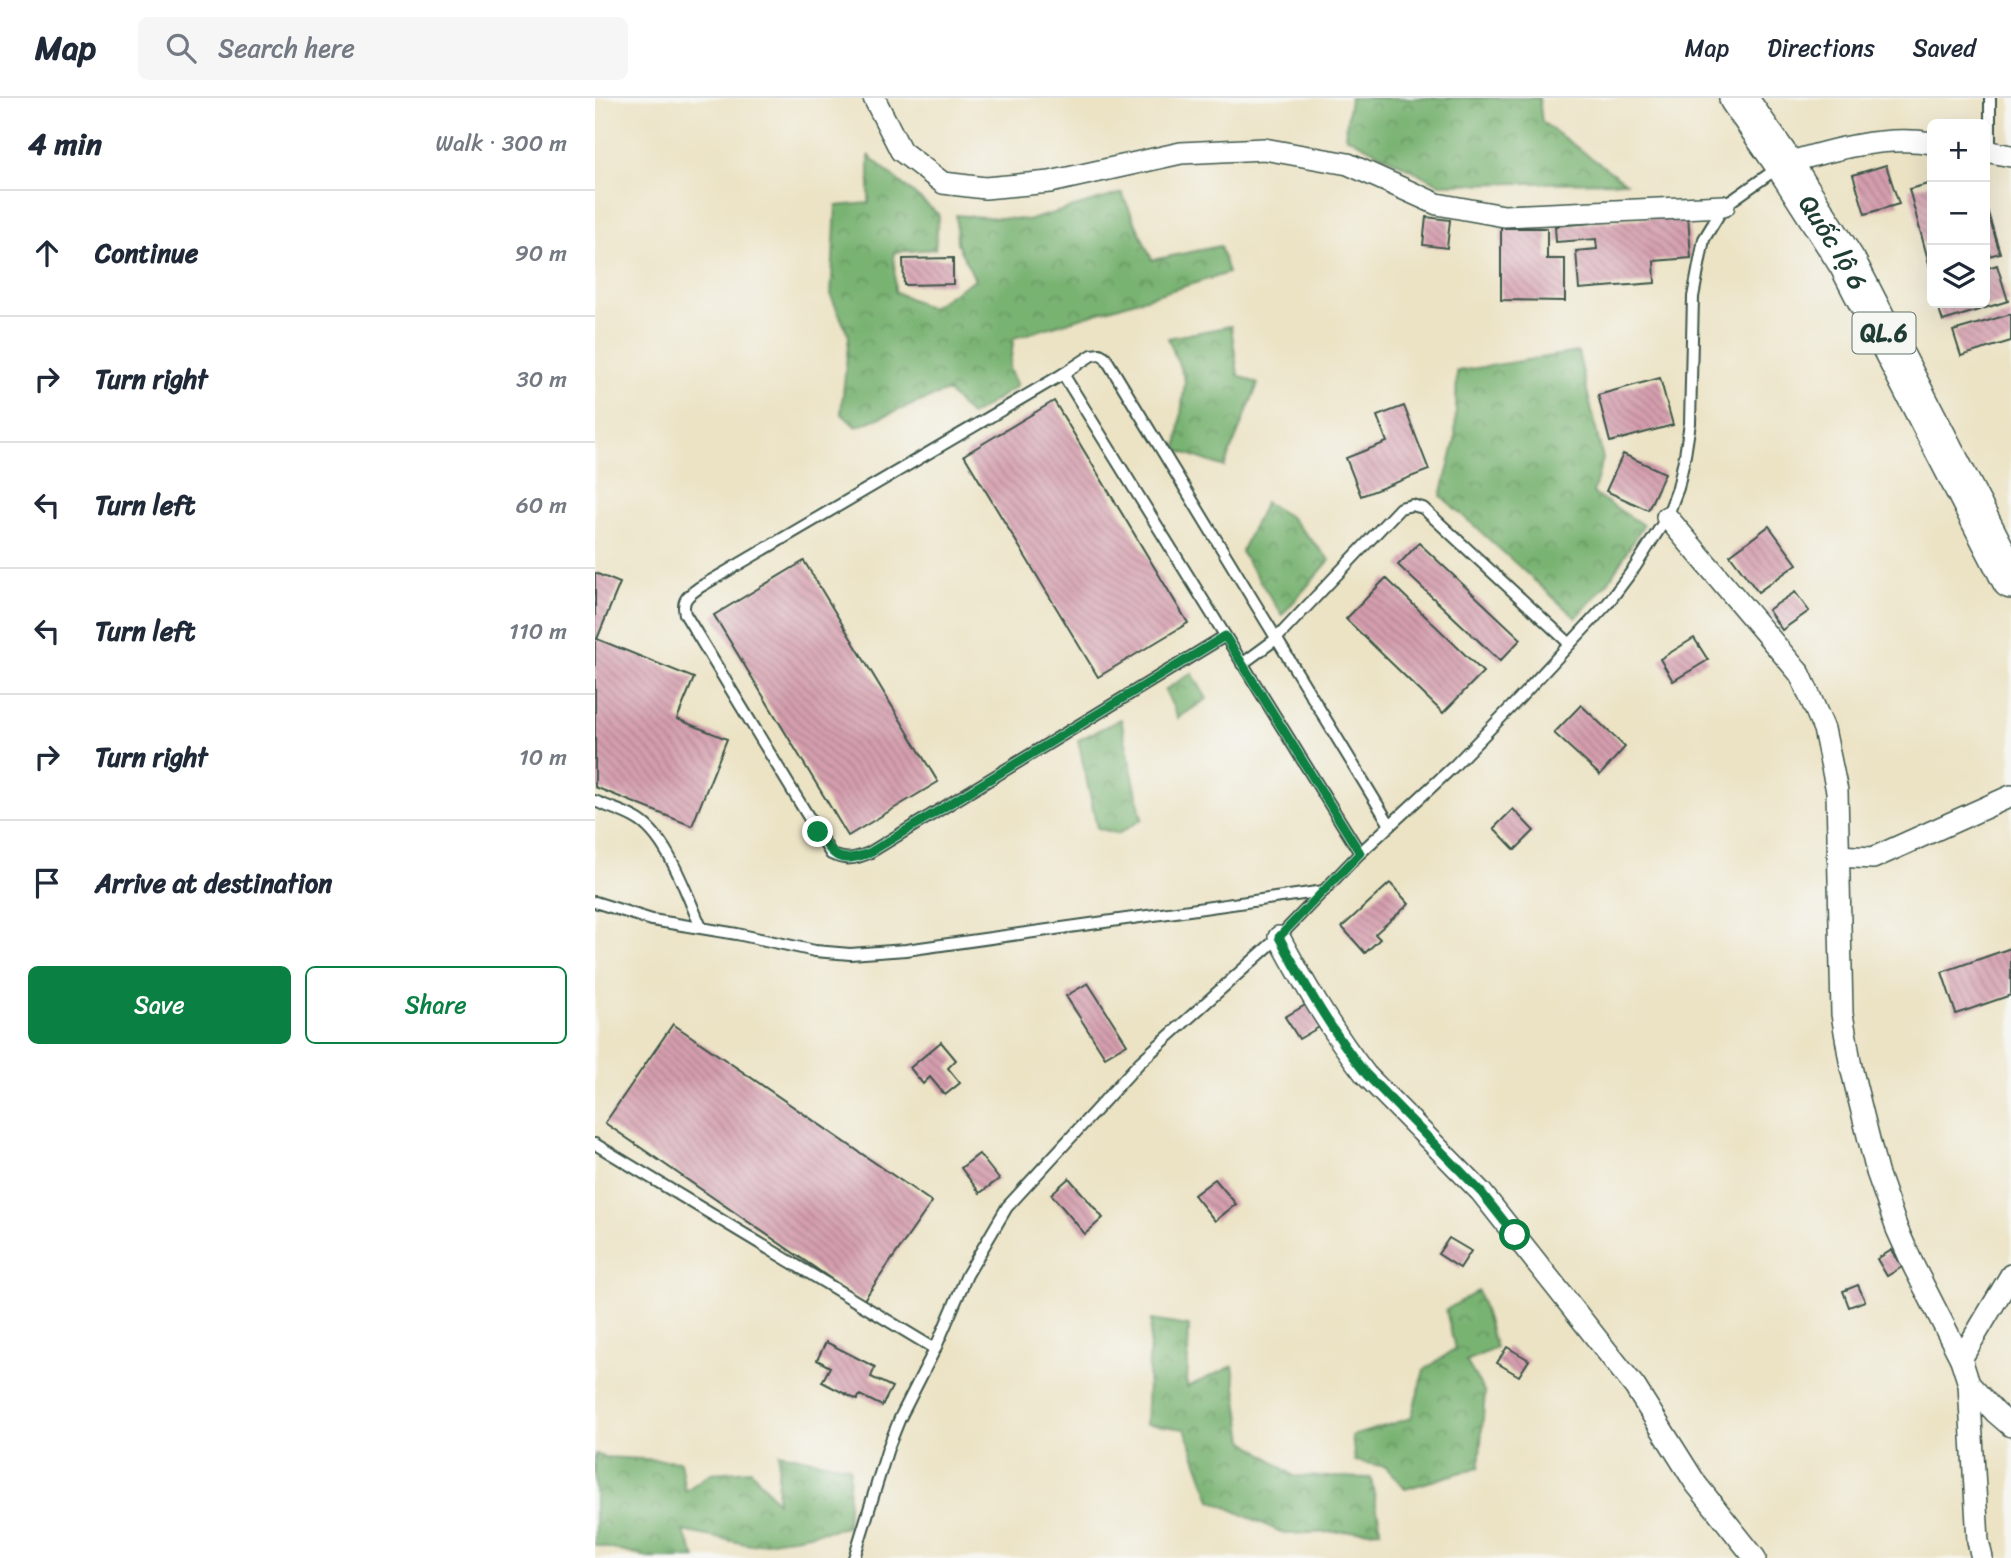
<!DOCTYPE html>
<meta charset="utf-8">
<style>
:root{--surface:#fff;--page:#f6f6f7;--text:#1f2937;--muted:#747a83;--line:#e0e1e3;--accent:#0b8043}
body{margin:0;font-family:Sriracha,sans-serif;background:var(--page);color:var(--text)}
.controls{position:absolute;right:21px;top:21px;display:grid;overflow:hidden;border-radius:10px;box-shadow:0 7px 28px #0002}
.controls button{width:63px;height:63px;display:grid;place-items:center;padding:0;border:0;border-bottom:2px solid var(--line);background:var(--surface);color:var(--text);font:35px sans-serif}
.stop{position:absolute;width:21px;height:21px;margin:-16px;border:5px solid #0b8043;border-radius:50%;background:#fff}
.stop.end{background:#0b8043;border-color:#fff;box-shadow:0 2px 7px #0008}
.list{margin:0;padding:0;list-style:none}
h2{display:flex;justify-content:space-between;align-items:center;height:91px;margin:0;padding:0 28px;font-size:30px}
h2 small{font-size:23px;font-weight:400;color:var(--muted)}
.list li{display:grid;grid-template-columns:46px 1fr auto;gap:21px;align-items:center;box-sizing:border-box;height:126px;padding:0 28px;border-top:2px solid var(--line)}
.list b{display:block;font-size:26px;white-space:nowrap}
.list em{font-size:23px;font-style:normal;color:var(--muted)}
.actions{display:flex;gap:14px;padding:21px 28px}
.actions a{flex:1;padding:16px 0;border:2px solid var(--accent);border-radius:10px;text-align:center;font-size:24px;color:var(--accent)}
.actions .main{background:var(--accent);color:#fff}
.icon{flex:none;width:38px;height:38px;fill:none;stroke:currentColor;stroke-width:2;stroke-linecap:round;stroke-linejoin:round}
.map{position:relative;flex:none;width:1416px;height:1460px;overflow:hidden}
header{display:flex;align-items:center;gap:42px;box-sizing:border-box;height:98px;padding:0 35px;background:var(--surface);border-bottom:2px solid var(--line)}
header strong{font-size:33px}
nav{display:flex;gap:38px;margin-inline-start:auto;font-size:24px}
.search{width:490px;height:63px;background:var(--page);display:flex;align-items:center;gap:18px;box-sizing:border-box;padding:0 24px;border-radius:10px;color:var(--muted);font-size:26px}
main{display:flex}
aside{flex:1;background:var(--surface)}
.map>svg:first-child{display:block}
</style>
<header>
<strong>Map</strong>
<div class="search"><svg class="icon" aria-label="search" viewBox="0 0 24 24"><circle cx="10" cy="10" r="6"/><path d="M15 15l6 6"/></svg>Search here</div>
<nav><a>Map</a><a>Directions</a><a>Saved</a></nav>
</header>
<main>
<aside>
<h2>4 min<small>Walk · 300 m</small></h2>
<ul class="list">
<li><svg class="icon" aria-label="ahead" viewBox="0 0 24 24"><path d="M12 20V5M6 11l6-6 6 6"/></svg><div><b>Continue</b></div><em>90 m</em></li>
<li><svg class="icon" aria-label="right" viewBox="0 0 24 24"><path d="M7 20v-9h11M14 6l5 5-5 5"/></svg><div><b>Turn right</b></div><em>30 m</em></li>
<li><svg class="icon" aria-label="left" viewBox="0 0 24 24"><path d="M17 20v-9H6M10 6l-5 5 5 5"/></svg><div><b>Turn left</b></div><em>60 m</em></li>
<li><svg class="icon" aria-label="left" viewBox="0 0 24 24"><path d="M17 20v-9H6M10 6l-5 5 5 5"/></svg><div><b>Turn left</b></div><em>110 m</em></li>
<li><svg class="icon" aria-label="right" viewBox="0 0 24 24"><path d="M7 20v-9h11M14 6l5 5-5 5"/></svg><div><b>Turn right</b></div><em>10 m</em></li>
<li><svg class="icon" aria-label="arrive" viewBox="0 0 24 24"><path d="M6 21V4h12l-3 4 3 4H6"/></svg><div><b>Arrive at destination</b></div></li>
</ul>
<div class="actions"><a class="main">Save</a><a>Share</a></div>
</aside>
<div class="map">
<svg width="1416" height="1460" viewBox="0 0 1416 1460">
<defs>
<pattern id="forest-crowns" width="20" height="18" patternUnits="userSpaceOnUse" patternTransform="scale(1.75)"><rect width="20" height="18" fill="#79b372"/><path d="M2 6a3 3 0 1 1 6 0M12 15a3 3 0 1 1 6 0" fill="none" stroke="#63935e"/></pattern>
<pattern id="building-back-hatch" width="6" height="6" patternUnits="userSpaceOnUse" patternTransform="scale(1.75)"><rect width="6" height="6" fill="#d59eae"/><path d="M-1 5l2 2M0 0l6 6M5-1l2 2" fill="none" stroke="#ac828e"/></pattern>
</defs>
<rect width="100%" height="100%" fill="#f6f6f2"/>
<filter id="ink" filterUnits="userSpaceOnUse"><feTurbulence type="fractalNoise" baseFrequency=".0143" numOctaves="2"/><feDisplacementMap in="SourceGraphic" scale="14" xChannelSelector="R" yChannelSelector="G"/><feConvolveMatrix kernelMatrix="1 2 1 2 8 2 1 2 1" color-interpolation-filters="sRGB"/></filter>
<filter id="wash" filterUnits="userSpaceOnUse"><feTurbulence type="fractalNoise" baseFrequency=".00686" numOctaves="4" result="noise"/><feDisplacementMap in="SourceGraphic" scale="28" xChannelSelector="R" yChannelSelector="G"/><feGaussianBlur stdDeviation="1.57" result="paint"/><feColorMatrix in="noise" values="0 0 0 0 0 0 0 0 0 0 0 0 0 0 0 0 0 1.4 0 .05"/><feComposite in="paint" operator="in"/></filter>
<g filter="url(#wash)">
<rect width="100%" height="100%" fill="#ece3c5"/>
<!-- forest -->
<g fill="url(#forest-crowns)" stroke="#4c7853" stroke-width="2">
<polygon points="755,0 944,0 947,24 1030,84 844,86 750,38"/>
<polygon points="274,58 344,117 340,151 299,154 300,194 335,210 380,181 362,146 361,117 435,122 527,95 557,162 625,148 633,175 419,240 414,271 422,288 376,318 352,293 261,329 246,315 254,238 236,198 241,108 274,105"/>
<polygon points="636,228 643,277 663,286 629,369 582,352 590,282 573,240"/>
<polygon points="983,254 1008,361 998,395 1048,427 1014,483 981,520 846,398 860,343 862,273"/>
<polygon points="670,404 695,419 735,462 687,517 646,454"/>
<polygon points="597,575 612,601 583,620 570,592"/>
<polygon points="526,621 547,721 523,736 502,730 483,642"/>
<polygon points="883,1193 901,1250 871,1263 890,1295 884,1369 810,1391 791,1369 760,1363 757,1338 816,1320 829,1272 860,1251 851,1212"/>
<polygon points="556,1222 594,1228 592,1289 638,1268 649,1342 699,1378 776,1380 786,1432 690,1436 616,1402 590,1331 551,1326"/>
<polygon points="184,1355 255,1369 252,1429 156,1447 88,1433 101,1460 55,1460 0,1447 0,1356 9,1359 85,1363 90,1393 116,1375 156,1372 182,1404"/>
</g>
<g id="blocks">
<!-- building -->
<g fill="url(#building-back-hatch)">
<polygon points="1291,67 1304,106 1270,116 1258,77"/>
<polygon points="1337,85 1337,173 1336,173 1314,91"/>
<polygon points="1390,105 1405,155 1390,159"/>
<polygon points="1093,117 1096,160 1059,163 1060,185 984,191 981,153 1002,151 1001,141 961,144 960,128"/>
<polygon points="831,119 855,122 852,150 828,147"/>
<polygon points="906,130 952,130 952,161 970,161 970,203 906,202"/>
<polygon points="358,160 358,186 309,187 308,161"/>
<polygon points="1402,167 1413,203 1348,223 1342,205 1390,205 1390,171"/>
<polygon points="1416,216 1416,243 1366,258 1358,233"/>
<polygon points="1065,280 1078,327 1015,344 1003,297"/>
<polygon points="459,303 593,525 503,579 369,357"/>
<polygon points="809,308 834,372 766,398 751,360 792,344 782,318"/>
<polygon points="1028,356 1070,375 1053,412 1011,393"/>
<polygon points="1174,428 1202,466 1163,494 1135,457"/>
<polygon points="824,445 926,541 905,563 803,467"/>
<polygon points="209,463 343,684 253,738 119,517"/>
<polygon points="0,475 25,485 2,541 99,580 82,621 132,641 97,728 0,689"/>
<polygon points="791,480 888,574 848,615 751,521"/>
<polygon points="1200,494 1214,513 1187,532 1173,512"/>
<polygon points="1099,540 1113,562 1078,583 1065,561"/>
<polygon points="986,607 1030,649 1005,677 959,635"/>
<polygon points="918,711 939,733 920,752 899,730"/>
<polygon points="795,785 814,806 780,836 785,841 770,855 747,829"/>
<polygon points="1416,850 1416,897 1361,916 1347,874"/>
<polygon points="493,885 532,946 510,959 471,898"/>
<polygon points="712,906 726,928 704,941 690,919"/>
<polygon points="78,926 337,1104 268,1203 10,1025"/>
<polygon points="346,944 361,962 353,970 365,985 350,997 335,979 328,986 315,970"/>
<polygon points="384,1056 404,1081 385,1095 366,1070"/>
<polygon points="474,1080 508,1120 490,1136 456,1096"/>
<polygon points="620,1081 641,1106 620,1123 599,1097"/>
<polygon points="854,1140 876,1153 865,1170 843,1156"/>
<polygon points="1297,1152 1307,1169 1292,1178 1282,1161"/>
<polygon points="1263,1187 1270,1203 1254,1209 1248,1193"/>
<polygon points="231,1244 280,1269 276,1279 297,1289 287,1308 265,1297 262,1302 227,1284 235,1269 222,1262"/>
<polygon points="912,1249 934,1262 924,1278 902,1265"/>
</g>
</g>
</g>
<g filter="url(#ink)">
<use href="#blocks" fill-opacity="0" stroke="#3e564a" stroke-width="2"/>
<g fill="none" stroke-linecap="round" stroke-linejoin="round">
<defs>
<g id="service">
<polyline points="1395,54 1395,0"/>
<path d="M468 276 105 489C94 497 86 501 90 516L236 756C251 763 259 761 274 755L630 538"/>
<polyline points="647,566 681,541 805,410 817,407 828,410 975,546"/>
<path d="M0 703C13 709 28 713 40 720 72 736 92 798 106 829"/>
<polyline points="765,755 468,276 497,257 505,256 510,259 795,727"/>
<polyline points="0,804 57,822 142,836 220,853 255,856 311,852 729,793"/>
<polyline points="0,1046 340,1251"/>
<polyline points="259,1460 293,1350 305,1320 340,1251 372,1177 412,1109 545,964 684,839 765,755 859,668 922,603 1013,505 1040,469 1072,419 1083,390 1090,357 1095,325 1098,199 1109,141 1129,108 1184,69"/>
</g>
<g id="minor">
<polyline points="279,0 306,53 348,85 390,90 455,84 586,55 669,51 753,66 842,106 909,118 1129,108"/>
<polyline points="1390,53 1416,58"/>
<path d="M1189 66C1235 52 1289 37 1337 45"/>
<polyline points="1072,419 1205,576 1229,631 1242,693 1247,916 1256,969 1282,1074 1302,1131 1319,1169 1366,1261 1374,1286 1383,1443 1387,1460"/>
<polyline points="1243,758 1278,760 1416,698"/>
<path d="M684 839C710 887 737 934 771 977L886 1094 1040 1289 1101 1386 1160 1460"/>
<polyline points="1366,1261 1416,1177"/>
<polyline points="1374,1286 1401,1315 1416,1328"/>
</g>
<g id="trunk">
<path id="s1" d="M1143 0 1189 66 1253 166 1416 482"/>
</g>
</defs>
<!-- service casing -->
<use href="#service" stroke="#3e564a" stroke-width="14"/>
<!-- minor casing -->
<use href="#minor" stroke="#3e564a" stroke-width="24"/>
<!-- trunk casing -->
<use href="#trunk" stroke="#3e564a" stroke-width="40"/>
<!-- service -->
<use href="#service" stroke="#fff" stroke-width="10"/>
<!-- minor -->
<use href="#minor" stroke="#fff" stroke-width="21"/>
<!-- trunk -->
<use href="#trunk" stroke="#fff" stroke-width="37"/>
</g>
</g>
<g fill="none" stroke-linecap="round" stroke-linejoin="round" filter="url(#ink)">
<!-- route -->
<path stroke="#0b8043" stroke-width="9" d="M223 734C239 760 244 766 274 755L630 538 765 755 684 839C710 887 737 934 771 976L886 1094 920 1137"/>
</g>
<g text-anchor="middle" stroke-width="5" stroke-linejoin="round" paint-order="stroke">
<!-- shield labels -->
<rect fill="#f6f6f2" stroke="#60746d" stroke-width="2" x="1257.5" y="214.5" width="63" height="41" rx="5"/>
<g font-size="24" font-weight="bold" fill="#1f3d34">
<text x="1289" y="243">QL.6</text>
</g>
<!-- street labels -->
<g font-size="26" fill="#1f3d34" stroke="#f6f6f2">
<text dy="9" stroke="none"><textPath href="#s1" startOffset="173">Quốc lộ 6</textPath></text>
</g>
</g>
</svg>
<div class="controls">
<button>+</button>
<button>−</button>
<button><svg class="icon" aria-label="layers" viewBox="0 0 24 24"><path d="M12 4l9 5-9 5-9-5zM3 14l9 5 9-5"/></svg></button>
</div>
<div class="stop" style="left:920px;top:1137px"></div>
<div class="stop end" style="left:223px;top:734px"></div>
</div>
</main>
